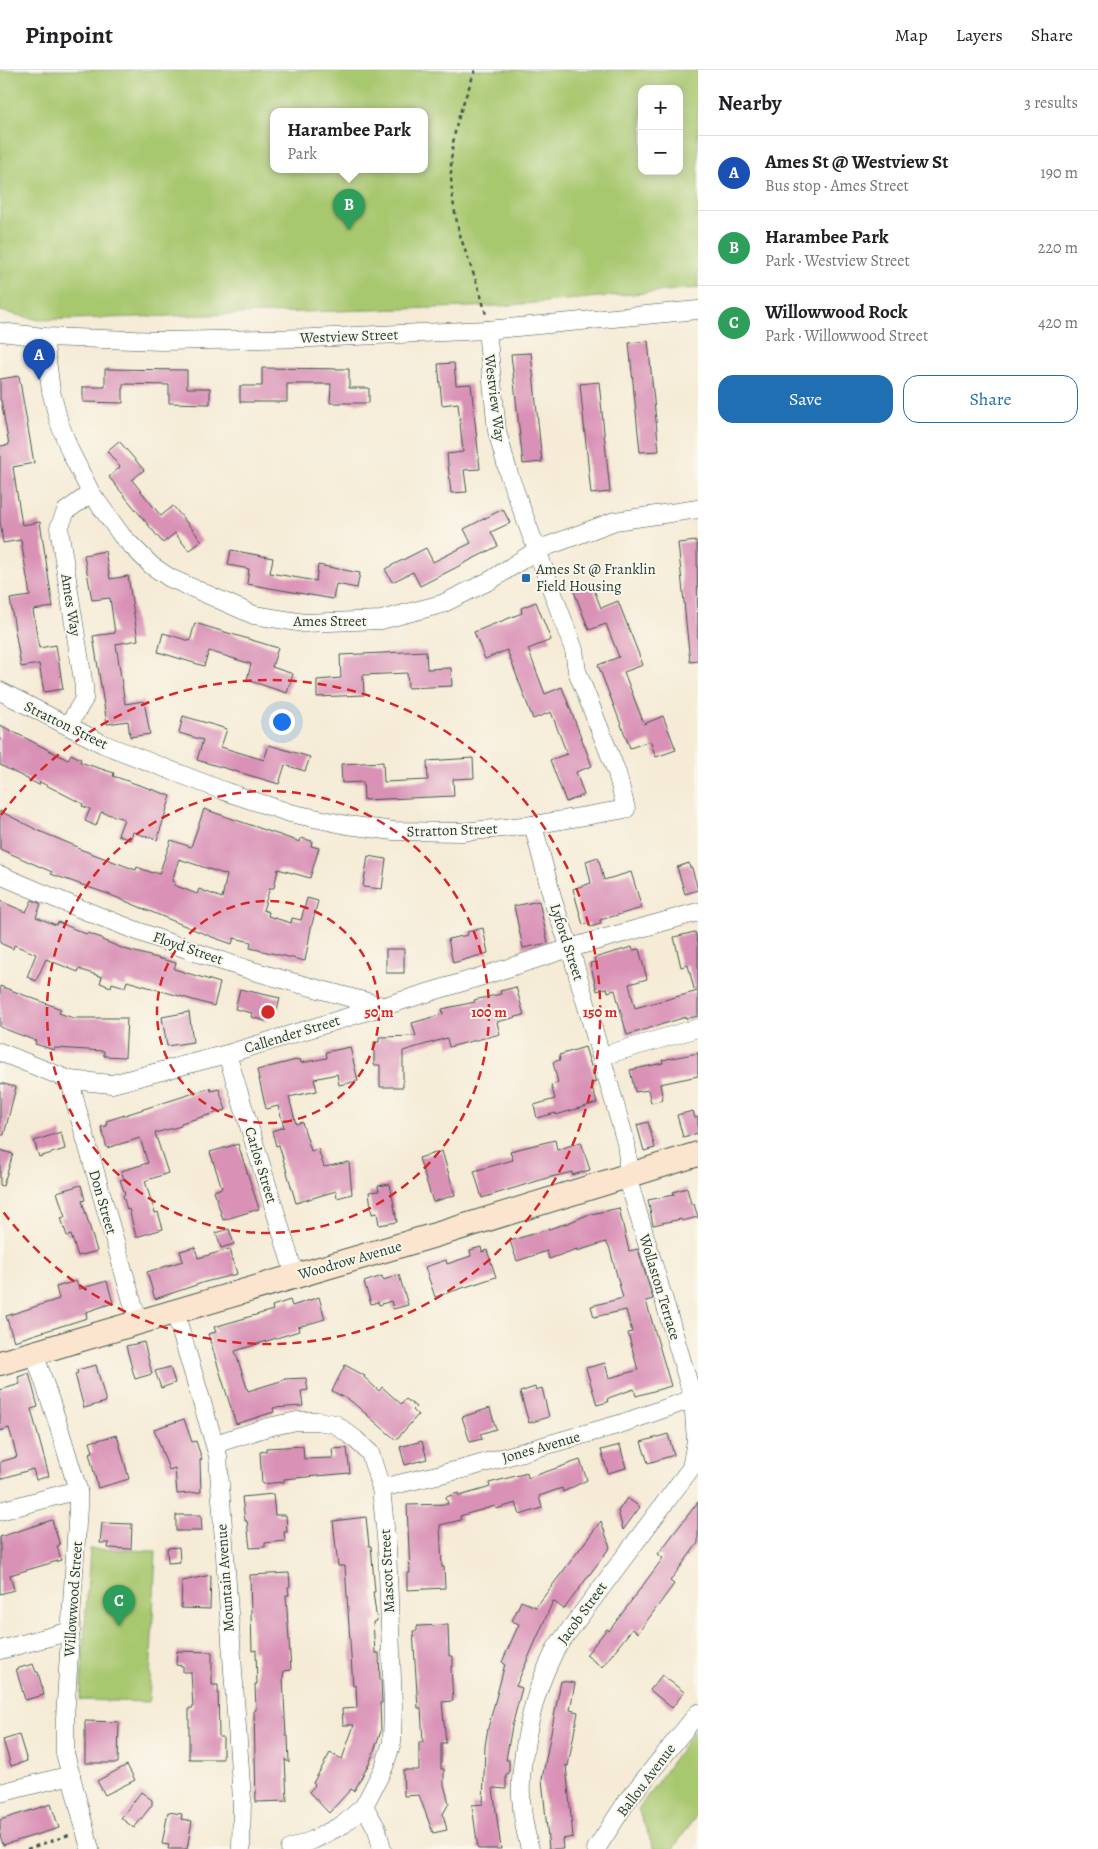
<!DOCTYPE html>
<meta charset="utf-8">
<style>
:root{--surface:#fff;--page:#f2f2f2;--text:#202124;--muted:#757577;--line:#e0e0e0;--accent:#1f6fb2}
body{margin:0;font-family:Alegreya,serif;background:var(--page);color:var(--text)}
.controls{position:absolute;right:15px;top:15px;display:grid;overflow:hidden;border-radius:10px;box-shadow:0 2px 12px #0003}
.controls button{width:45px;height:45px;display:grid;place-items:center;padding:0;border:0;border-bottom:1px solid var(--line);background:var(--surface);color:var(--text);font:25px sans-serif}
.you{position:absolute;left:281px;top:651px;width:18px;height:18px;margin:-12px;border:4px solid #fff;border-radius:50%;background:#1a73e8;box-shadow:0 0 0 8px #1a73e833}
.badge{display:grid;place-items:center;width:32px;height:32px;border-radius:50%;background:var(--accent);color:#fff;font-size:16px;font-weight:700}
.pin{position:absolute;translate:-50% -41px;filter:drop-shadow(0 1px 2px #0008)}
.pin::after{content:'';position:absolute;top:26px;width:18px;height:15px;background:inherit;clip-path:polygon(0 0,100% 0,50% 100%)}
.popup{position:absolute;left:270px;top:38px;width:158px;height:65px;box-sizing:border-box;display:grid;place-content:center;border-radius:10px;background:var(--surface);filter:drop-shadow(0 1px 4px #0005);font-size:16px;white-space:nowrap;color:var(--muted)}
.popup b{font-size:19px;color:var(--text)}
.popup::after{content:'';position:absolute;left:50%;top:100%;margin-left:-10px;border:10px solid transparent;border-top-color:var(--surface)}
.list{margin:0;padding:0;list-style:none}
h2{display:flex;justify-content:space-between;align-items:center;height:65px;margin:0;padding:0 20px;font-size:21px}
h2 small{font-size:16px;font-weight:400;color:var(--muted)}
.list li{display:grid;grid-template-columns:32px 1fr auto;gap:15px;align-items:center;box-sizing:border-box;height:75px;padding:0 20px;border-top:1px solid var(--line)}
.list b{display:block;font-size:19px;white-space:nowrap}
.list p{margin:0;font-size:16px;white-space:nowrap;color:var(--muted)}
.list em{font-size:16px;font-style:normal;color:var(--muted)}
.actions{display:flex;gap:10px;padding:15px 20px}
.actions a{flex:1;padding:11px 0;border:1px solid var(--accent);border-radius:15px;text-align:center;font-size:18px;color:var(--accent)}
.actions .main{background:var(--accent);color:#fff}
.map{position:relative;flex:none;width:698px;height:1779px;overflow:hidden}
header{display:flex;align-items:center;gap:30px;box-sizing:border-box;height:70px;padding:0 25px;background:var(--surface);border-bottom:1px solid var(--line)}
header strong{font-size:24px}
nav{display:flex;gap:28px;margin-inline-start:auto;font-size:18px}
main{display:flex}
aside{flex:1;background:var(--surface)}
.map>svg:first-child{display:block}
</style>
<header>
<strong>Pinpoint</strong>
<nav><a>Map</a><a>Layers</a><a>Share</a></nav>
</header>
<main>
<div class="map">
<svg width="698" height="1779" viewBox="0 0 698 1779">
<rect width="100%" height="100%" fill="#fbf7ec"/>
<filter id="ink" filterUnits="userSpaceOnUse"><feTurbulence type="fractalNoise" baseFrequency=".02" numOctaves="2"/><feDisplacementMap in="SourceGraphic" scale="10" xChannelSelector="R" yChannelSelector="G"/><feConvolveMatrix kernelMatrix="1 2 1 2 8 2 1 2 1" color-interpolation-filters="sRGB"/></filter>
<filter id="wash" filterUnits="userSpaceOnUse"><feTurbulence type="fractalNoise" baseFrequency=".0096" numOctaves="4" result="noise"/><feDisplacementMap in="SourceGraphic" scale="20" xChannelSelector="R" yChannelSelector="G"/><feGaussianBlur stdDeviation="1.12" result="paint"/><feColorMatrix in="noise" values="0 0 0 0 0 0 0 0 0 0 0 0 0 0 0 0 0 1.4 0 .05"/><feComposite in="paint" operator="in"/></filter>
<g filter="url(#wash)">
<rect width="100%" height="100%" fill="#f5ebd6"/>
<!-- green -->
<g fill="#a8c870" stroke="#648252" fill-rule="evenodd">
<path d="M0 0H698V218L501 236 39 250 0 241ZM642 19H679V101H642ZM274 41H424V99H274Z"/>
<polygon points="90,1479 156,1481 149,1632 80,1630"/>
<polygon points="697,1657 698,1743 673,1779 654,1779 638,1739"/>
</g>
<g id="blocks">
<!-- building -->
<g fill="#d991b6" fill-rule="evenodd">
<polygon points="648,271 659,381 640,382 629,273"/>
<polygon points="531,283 542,392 523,394 511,284"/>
<polygon points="454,293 456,315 471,314 480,399 464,400 467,422 451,423 447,384 463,382 458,333 442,335 438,294"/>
<polygon points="262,298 349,299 349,318 369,318 369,333 330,333 331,314 287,314 287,332 240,332 240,316 262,316"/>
<polygon points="105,299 187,300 187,318 210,318 210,334 169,333 169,315 123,314 123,333 83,332 83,317 105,317"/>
<polygon points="19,306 34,393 13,397 16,417 22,455 40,452 53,537 33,540 39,578 56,575 63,619 44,622 39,594 21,597 10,529 30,526 21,470 3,473 0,451 0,376 9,375 1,330 0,330 0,309"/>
<polygon points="599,312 610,422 591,424 580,314"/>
<polygon points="119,371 144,400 132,410 161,446 173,436 202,471 189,481 175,463 163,473 109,407 120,397 107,381"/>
<polygon points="503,439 510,453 491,462 498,476 420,516 413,502 392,512 385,499 426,478 433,492 471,473 464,459"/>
<polygon points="697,471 698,591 690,592 678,473"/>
<polygon points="231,480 273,488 270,503 316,511 318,495 360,503 357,518 336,514 333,529 247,514 249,499 228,495"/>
<polygon points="105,481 110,509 128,506 138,570 116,574 125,634 144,631 150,664 130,667 128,651 107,654 93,566 115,563 110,528 92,530 84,485"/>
<polygon points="591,512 601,538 618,531 643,595 624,602 644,654 663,646 676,680 656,687 650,671 630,678 598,595 619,587 606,554 589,560 573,519"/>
<polygon points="536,532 551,570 528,579 545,624 562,617 592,696 576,702 584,725 566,732 550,690 567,684 551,642 533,649 507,580 485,589 474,562 522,543 521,538"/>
<polygon points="195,553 278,578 272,597 293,604 287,623 247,610 251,594 209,581 204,596 158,582 163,563 190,571"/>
<polygon points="426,581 427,599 451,598 452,616 408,618 407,603 363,605 364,625 317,627 317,610 341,608 340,585"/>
<polygon points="183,646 227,659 221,677 264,690 269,675 310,687 305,701 285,695 279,714 197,690 203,670 179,663"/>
<polygon points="0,655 68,690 71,684 81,689 80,692 114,703 113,706 171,726 157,770 133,762 130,770 118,765 124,749 101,742 96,756 85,751 90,739 82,736 83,734 40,712 39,715 0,695"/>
<polygon points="473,688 474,708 453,709 454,726 364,730 363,712 342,713 341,694 383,692 384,712 428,710 427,691"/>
<path d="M204 739 300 772 301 768 312 771 311 776 319 778 310 808 278 799 274 818H270L263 840 269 842 268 846 291 853 292 848 301 850 307 828 318 831 311 858 305 891 250 878 251 872 234 868 232 874 212 867 108 824 51 804 52 802 0 779V741L39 761 78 777 77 778 136 800 137 797 153 803 154 802 159 804 171 770 191 777ZM179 789 227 805 222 828 199 819 197 824 174 815 175 812 172 811Z"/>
<polygon points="368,786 386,789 382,819 363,817"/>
<polygon points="598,787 604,810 631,802 642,838 600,850 601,854 590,857 589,853 583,855 573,819 591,813 586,791"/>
<polygon points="689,793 690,798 692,798 698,820 685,824 677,797"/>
<polygon points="32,830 41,834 36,847 56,855 58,852 86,864 87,863 102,868 102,870 124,879 176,893 174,899 220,913 214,936 127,911 125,917 112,913 111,917 100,913 102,907 79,899 78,902 46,889 36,911 27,907 36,884 14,875 13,879 0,873 0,831 26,842"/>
<polygon points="539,831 548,873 523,878 514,836"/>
<polygon points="483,858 488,883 453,893 448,869 468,865 467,862"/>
<polygon points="695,862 698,873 698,919 694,919 688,895 681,897 674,867"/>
<polygon points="632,877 633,880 639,879 647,909 629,914 635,938 698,921 698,946 687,949 686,947 627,965 615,920 608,922 607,918 597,921 590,893 595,892 594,888"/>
<rect x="386" y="879" width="18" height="24"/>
<polygon points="0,916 61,939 59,943 73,948 127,948 125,987 104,986 104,981 55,978 54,980 35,974 36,971 0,957"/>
<polygon points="516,917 524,945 497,952 500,964 449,977 447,968 403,981 403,1017 380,1017 380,995 374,995 374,972 379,972 379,967 416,966 412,953 443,944 442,939 475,932 474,930 501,924 500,921"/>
<polygon points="240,919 280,928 276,945 268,943 266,951 251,947 252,943 235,939"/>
<polygon points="189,942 193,972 167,976 162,947"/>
<polygon points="350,977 358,1011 339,1015 337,1004 314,1009 317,1021 289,1027 296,1054 302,1052 311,1081 318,1079 324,1097 349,1092 352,1124 337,1128 336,1121 296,1133 279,1075 276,1076 272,1061 284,1057 278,1036 266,1039 257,1000 300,989 301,993 327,988 326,982"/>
<polygon points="585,977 596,1012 591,1013 597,1033 556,1045 556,1043 537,1048 534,1035 555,1029 551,1015 558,1013 553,992 560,990 559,985"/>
<polygon points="698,983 698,1006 660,1014 663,1030 651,1033 648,1020 635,1022 630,1000 663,993 662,990"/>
<polygon points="0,1013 16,1017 4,1065 0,1065"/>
<polygon points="210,1018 211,1021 219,1019 226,1040 181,1053 181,1056 155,1063 168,1103 145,1111 155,1143 158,1142 163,1159 136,1167 129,1139 127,1140 123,1125 125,1124 120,1110 124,1109 121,1101 148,1093 140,1068 107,1078 101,1057 107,1056 106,1051"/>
<polygon points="693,1041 695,1048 698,1047 698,1063 683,1067 677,1045"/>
<polygon points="648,1052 655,1078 644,1081 637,1055"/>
<polygon points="61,1062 65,1079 39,1087 34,1071"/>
<polygon points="555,1070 557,1080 581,1072 590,1100 572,1105 572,1102 547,1108 482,1128 474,1101 513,1090 510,1081"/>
<polygon points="238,1074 259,1139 223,1150 214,1121 222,1118 210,1082"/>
<polygon points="0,1080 13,1084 3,1116 0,1115"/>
<polygon points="442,1081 455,1125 433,1132 419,1088"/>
<polygon points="390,1114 397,1152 379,1155 377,1143 372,1144 369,1122 379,1121 378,1116"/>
<polygon points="81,1115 85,1130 82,1131 97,1181 78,1186 71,1165 67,1166 61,1148 65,1147 57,1122"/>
<polygon points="687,1118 691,1134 694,1134 698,1147 682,1151 681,1149 653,1155 648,1130 674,1125 673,1122"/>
<polygon points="619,1138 629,1181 638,1179 653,1229 646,1231 671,1316 636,1326 634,1319 611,1327 607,1329 608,1332 597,1335 586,1298 605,1293 609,1308 638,1300 628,1263 632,1262 626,1240 594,1247 591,1236 623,1228 609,1176 608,1176 606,1172 577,1181 577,1179 549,1189 547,1181 517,1191 510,1171 568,1153 587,1145"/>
<polygon points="229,1159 234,1174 221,1178 216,1163"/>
<polygon points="195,1177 198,1188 230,1179 237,1204 205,1212 155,1229 147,1202 183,1191 180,1181"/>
<polygon points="481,1177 482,1182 487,1180 496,1207 435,1227 425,1197 446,1190 447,1194 471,1186 470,1180"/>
<polygon points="399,1205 408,1235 393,1239 391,1231 379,1235 378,1232 371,1234 364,1212 382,1206 383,1210"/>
<polygon points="76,1211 79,1219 107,1211 113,1233 86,1242 87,1248 14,1271 6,1246 59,1229 56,1217"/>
<polygon points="319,1227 325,1249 298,1257 299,1261 235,1281 248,1321 284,1310 284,1309 306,1308 308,1320 301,1321 303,1336 273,1338 274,1342 236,1354 208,1264 216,1262 214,1257 273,1240 272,1236 290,1230 292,1236"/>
<polygon points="144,1272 152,1304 135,1309 126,1276"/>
<polygon points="96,1295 106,1332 84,1338 75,1304 78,1303 77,1300"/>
<polygon points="345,1295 365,1306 364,1307 379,1321 382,1317 401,1334 406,1329 416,1337 413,1340 418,1345 396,1370 351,1331 332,1321"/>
<polygon points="170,1297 175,1313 161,1318 155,1301"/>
<polygon points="29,1303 38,1337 31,1339 49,1406 36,1410 33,1399 0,1409 0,1392 17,1387 9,1358 0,1361 0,1320 20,1314 18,1307"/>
<polygon points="535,1317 536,1320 542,1318 549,1347 529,1353 520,1322"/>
<polygon points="490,1338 496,1359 480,1364 482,1369 470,1372 462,1347"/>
<polygon points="184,1349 192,1372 196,1371 202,1389 200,1390 201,1422 177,1424 175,1398 169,1400 154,1359"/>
<polygon points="668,1364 674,1385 648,1393 641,1372"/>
<polygon points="117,1365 129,1409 98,1418 89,1383 93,1382 90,1372"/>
<polygon points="422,1371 427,1389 405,1395 400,1377"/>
<polygon points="620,1375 626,1398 608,1403 601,1380"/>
<polygon points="303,1376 304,1389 333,1388 332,1379 347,1378 350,1403 284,1409 284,1412 262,1414 260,1382 266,1381 266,1378"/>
<polygon points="580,1390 587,1410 563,1422 562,1418 539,1426 542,1438 520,1445 516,1433 496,1439 495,1436 460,1446 461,1450 440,1455 442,1497 444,1497 445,1518 407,1520 407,1503 410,1503 407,1435 448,1434 446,1427 458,1423 459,1426 484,1419 490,1417 489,1413 527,1403 528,1408"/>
<polygon points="273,1424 275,1445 286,1445 287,1462 284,1462 285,1471 265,1473 265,1477 250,1478 247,1451 245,1451 242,1427"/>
<polygon points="627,1428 640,1437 623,1460 618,1441"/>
<polygon points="698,1432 698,1473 670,1511 674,1514 638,1563 632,1559 602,1597 586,1585 607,1559 609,1561 663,1488 658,1484"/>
<polygon points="176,1445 201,1445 202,1461 176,1461"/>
<polygon points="366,1447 369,1476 371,1476 375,1522 373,1522 377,1551 373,1552 375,1583 379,1583 380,1610 381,1610 382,1633 380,1633 381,1661 370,1692 354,1721 351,1719 329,1743 309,1722 315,1715 313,1713 330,1683 342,1689 354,1655 343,1655 342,1639 357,1638 356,1616 353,1616 345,1496 338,1496 333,1451"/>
<polygon points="52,1450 60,1475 57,1476 61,1490 10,1505 14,1520 0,1524 0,1467"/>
<polygon points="601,1451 610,1477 564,1539 553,1531 516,1616 522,1618 512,1656 506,1690 509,1690 509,1704 506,1704 506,1719 493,1718 501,1779 478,1779 472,1735 483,1734 485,1676 488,1658 505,1594 502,1592 519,1554 512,1551 521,1531 536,1537"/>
<polygon points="102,1453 132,1454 131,1479 108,1478 109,1473 100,1473"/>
<polygon points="179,1477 180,1492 168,1493 167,1478"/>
<polygon points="289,1503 290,1516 288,1517 289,1525 286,1525 291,1600 284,1601 283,1607 286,1666 288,1666 289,1693 285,1689 287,1731 256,1732 254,1641 256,1640 255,1614 257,1614 256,1580 252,1581 250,1505"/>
<polygon points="211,1505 210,1539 181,1538 182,1511"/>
<polygon points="448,1555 449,1586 453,1586 453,1597 451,1597 453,1631 442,1632 446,1673 441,1673 441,1699 444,1699 444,1715 449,1733 443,1744 447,1760 433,1763 419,1725 404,1726 403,1700 419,1700 419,1672 423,1672 421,1638 418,1638 413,1561 417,1561 417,1556"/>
<polygon points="177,1581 212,1582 212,1615 218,1615 219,1667 223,1667 223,1689 189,1689 189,1638 193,1638 191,1602 183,1602 183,1596 176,1595"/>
<polygon points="33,1594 36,1602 38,1602 44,1625 25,1630 16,1599"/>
<polygon points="662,1605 684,1622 672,1638 650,1620"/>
<polygon points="561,1611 575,1613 570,1640 578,1642 568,1696 566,1695 573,1767 562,1769 563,1779 549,1779 542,1709"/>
<polygon points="85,1651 119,1652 118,1693 85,1693"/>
<polygon points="19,1665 27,1691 11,1696 3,1670"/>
<polygon points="127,1695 135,1710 105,1725 97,1711"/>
<polygon points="141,1722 152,1730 152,1735 134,1758 121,1748"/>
<polygon points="51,1734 59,1758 3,1775 0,1765 0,1750"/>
<polygon points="168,1742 182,1744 181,1749 192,1751 187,1779 168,1779 169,1775 162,1774"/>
</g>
</g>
</g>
<g filter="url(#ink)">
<use href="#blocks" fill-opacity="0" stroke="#3f574c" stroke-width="1"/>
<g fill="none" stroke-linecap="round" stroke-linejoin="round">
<defs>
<g id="street">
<polyline points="0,262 44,267 162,271 311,268 487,260 698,240"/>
<polyline points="44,267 51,321 59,352 70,381 91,423 122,466 152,496 170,508 254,545 304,553 381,550 442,534 491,510 537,480 615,451 698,439"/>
<polyline points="0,621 103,674 224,721 290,743 347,755 394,761 462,762 533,755 626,739 617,703 577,601 574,580 509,405 497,361 487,260"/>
<polyline points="68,656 84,629 84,617 59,458 66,441 91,423"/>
<path d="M0 805C81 840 165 874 250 900 294 913 338 924 382 936"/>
<polyline points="0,982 70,1010 112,1014 227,984 486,905 570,878 698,842"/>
<polyline points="227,984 295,1206"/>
<polyline points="602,986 698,958"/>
<polyline points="70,1010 76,1035 138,1252"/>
<polyline points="175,1242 218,1386 242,1729 241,1779"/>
<polyline points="34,1282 57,1351 78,1420 78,1437 65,1648 65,1683 90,1779"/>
<polyline points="215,1374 268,1357 297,1351 317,1351 335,1354 355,1369 370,1383 381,1418 387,1477 393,1636 392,1672 384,1697 364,1736 377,1759 382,1779"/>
<polyline points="381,1418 467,1398 620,1354 698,1327"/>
<polyline points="0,1441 78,1420"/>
<polyline points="0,1580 71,1561"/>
<polyline points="0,1723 71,1705"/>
<polyline points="290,1779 313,1770 344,1754 364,1736"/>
<path d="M530 1779C525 1762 522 1744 521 1726 519 1698 531 1636 542 1610 546 1599 551 1589 556 1578L691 1398 696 1371 693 1328 627 1106 628 1090 626 1073 570 878 554 834 533 755"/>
<polyline points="596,1779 627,1731 698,1643"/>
</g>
<polyline id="secondary" points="0,1293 449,1161 698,1084"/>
</defs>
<!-- street casing -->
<use href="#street" stroke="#3f574c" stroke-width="19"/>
<!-- secondary casing -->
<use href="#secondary" stroke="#3f574c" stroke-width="26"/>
<!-- path -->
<g stroke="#3f574c" stroke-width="2.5" stroke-dasharray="4 4" stroke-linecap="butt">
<path d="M475 0C469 19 460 39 456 58 447 94 451 133 461 168 469 194 480 218 486 245"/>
<polyline points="27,1779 72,1764"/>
</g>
<!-- street -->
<use href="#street" stroke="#fff" stroke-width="18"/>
<!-- secondary -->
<use href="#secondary" stroke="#fbe5cf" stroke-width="24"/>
</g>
</g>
<!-- distance rings -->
<g fill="none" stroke="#d62828" stroke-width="2.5" stroke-dasharray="9 6">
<circle cx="268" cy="942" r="111"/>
<circle cx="268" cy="942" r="221"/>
<path d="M1 745A332 332 0 1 1 1 1139"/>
</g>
<!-- markers -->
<rect fill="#1f6fb2" stroke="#fbf7ec" stroke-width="2" x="521" y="503" width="10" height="10" rx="2.5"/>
<g text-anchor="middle" stroke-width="4" stroke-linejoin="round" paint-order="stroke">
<!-- street labels -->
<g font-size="15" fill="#1f3d34" stroke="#fbf7ec">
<text transform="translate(349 266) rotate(-2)" y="5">Westview Street</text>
<text transform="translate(495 328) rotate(83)" y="5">Westview Way</text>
<text transform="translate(71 535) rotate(81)" y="5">Ames Way</text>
<text x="330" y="556">Ames Street</text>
<text transform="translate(66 655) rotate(26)" y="5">Stratton Street</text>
<text transform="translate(452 760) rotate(-2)" y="5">Stratton Street</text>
<text transform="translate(567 872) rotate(72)" y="5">Lyford Street</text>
<text transform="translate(188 878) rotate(19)" y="5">Floyd Street</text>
<text transform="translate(292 964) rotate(-17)" y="5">Callender Street</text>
<text transform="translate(261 1095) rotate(73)" y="5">Carlos Street</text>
<text transform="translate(103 1132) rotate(74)" y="5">Don Street</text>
<text transform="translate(350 1190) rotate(-16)" y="5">Woodrow Avenue</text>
<text transform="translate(660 1217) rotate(73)" y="5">Wollaston Terrace</text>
<text transform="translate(541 1377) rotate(-16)" y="5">Jones Avenue</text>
<text transform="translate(387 1501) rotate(-93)" y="5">Mascot Street</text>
<text transform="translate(225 1508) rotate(-94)" y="5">Mountain Avenue</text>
<text transform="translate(73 1529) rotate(-86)" y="5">Willowwood Street</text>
<text transform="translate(582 1543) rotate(-54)" y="5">Jacob Street</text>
<text transform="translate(646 1710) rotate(-53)" y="5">Ballou Avenue</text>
</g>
<!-- poi labels -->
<g font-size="15" fill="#1f3d34" stroke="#fbf7ec" text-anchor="start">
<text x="536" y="504">Ames St @ Franklin<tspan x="536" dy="17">Field Housing</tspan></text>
</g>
</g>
<circle cx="268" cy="942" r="8" fill="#d62828" stroke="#fbf7ec" stroke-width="2.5"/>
<g font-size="15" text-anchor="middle" font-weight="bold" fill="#d62828" stroke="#fbf7ec" stroke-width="4" stroke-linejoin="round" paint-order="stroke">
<text x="379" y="947">50 m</text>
<text x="489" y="947">100 m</text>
<text x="600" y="947">150 m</text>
</g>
</svg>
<div class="controls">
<button>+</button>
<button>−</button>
</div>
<div class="you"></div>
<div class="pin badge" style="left:39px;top:310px;background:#1a4fb4">A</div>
<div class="pin badge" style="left:349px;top:160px;background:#2e9e5b">B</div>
<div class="popup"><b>Harambee Park</b>Park</div>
<div class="pin badge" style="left:119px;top:1556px;background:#2e9e5b">C</div>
</div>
<aside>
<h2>Nearby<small>3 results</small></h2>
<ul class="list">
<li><span class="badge" style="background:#1a4fb4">A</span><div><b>Ames St @ Westview St</b><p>Bus stop · Ames Street</p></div><em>190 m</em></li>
<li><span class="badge" style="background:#2e9e5b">B</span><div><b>Harambee Park</b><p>Park · Westview Street</p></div><em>220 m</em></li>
<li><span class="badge" style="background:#2e9e5b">C</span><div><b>Willowwood Rock</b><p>Park · Willowwood Street</p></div><em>420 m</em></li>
</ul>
<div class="actions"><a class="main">Save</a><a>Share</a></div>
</aside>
</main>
